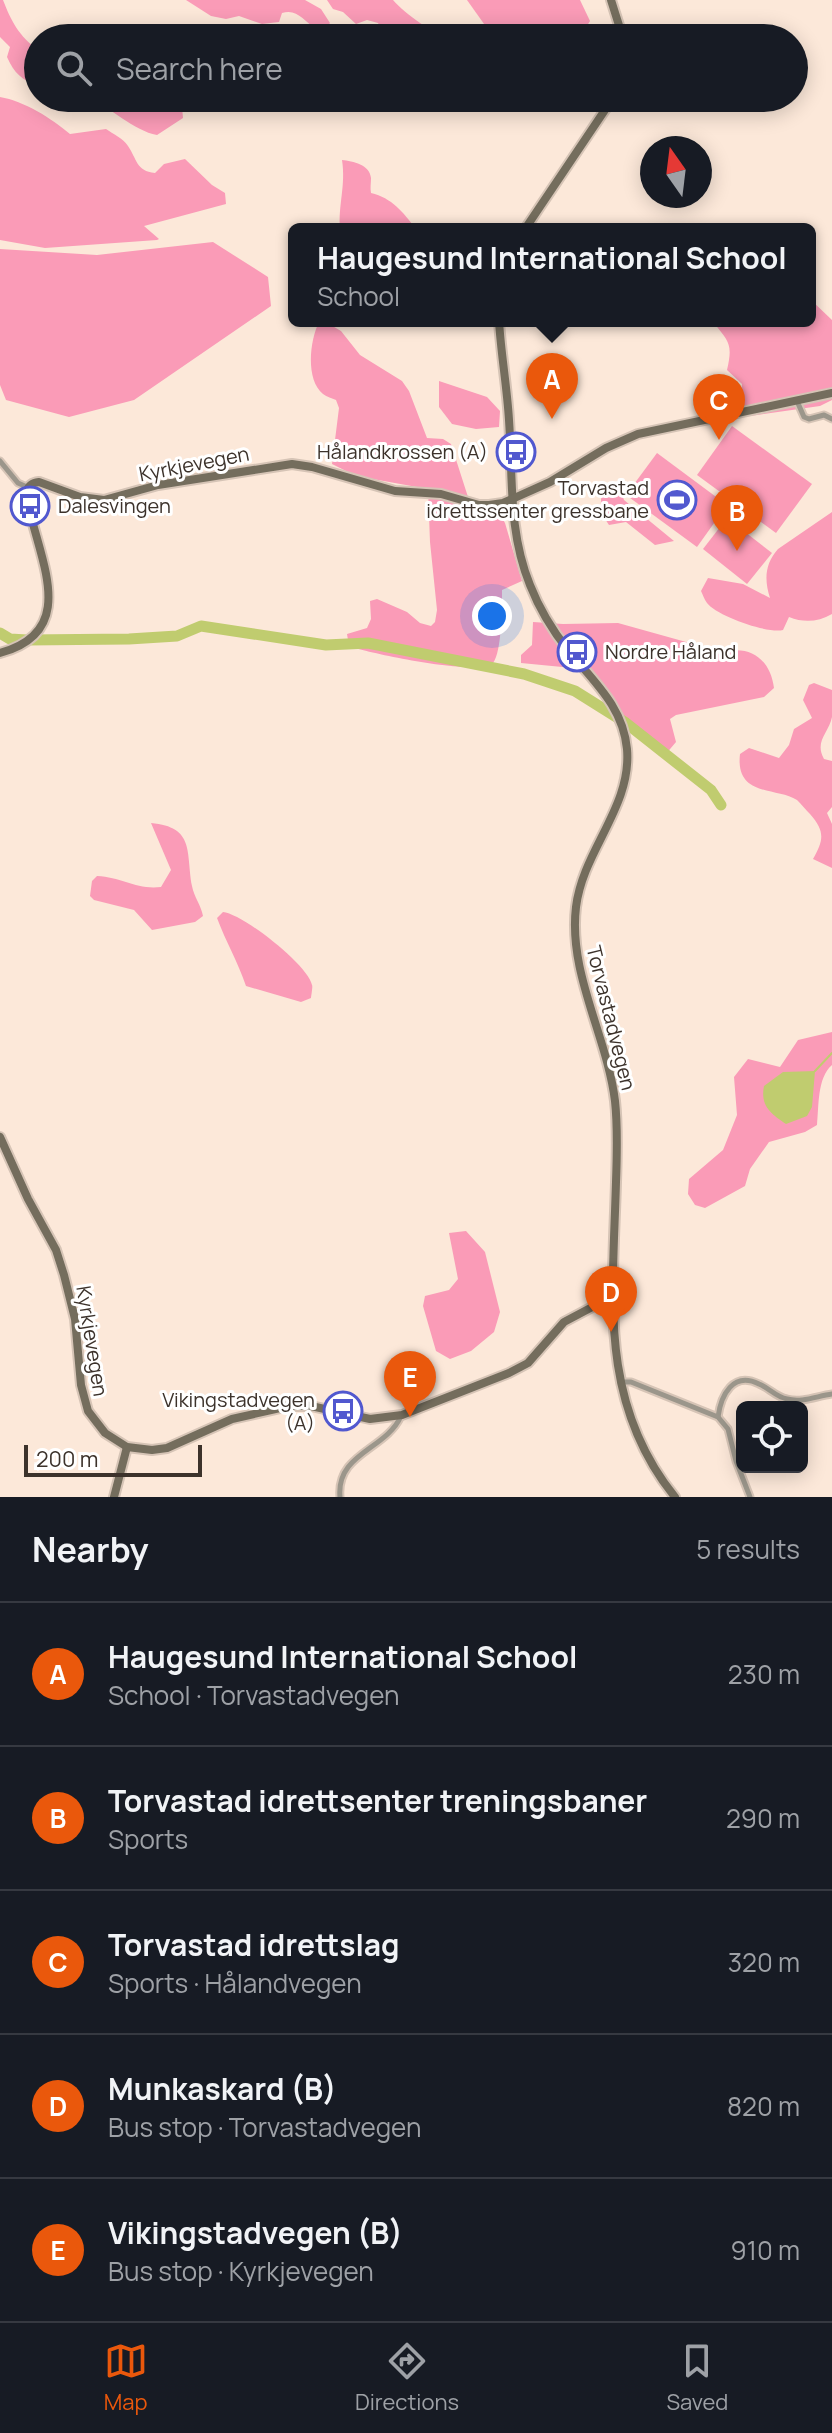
<!DOCTYPE html>
<meta charset="utf-8">
<style>
:root{--surface:#171b24;--page:#242831;--text:#f1f3f6;--muted:#9ea1a6;--line:#363941;--accent:#ea580c}
body{margin:0;font-family:Manrope,sans-serif;background:var(--page);color:var(--text)}
.controls{position:absolute;right:24px;bottom:24px;display:grid;overflow:hidden;border-radius:12px;box-shadow:0 4px 20px #0003}
.controls button{width:72px;height:72px;display:grid;place-items:center;padding:0;border:0;border-bottom:2px solid var(--line);background:var(--surface);color:var(--text);font:40px sans-serif}
.compass{position:absolute;left:640px;top:136px;width:72px;height:72px;border-radius:50%;background:var(--surface);box-shadow:0 4px 20px #0003;rotate:346deg}
.scale{position:absolute;left:24px;bottom:20px;width:178px;box-sizing:border-box;padding-left:8px;border:4px solid #3c322b;border-top:0;font-size:22px;line-height:28px;white-space:nowrap;color:#3c322b;-webkit-text-stroke:6px #fff;paint-order:stroke}
.you{position:absolute;left:492px;top:616px;width:28px;height:28px;margin:-20px;border:6px solid #fff;border-radius:50%;background:#1a73e8;box-shadow:0 0 0 12px #1a73e833}
.badge{display:grid;place-items:center;width:52px;height:52px;border-radius:50%;background:var(--accent);color:#fff;font-size:26px;font-weight:700}
.pin{position:absolute;translate:-50% -66px;filter:drop-shadow(0 2px 4px #0008)}
.pin::after{content:'';position:absolute;top:42px;width:28px;height:24px;background:inherit;clip-path:polygon(0 0,100% 0,50% 100%)}
.popup{position:absolute;left:288px;top:223px;width:528px;height:104px;box-sizing:border-box;display:grid;place-content:center;border-radius:12px;background:var(--surface);filter:drop-shadow(0 2px 6px #0005);font-size:26px;white-space:nowrap;color:var(--muted)}
.popup b{font-size:30px;color:var(--text)}
.popup::after{content:'';position:absolute;left:50%;top:100%;margin-left:-16px;border:16px solid transparent;border-top-color:var(--surface)}
.list{margin:0;padding:0;list-style:none}
h2{display:flex;justify-content:space-between;align-items:center;height:104px;margin:0;padding:0 32px;font-size:34px}
h2 small{font-size:26px;font-weight:400;color:var(--muted)}
.list li{display:grid;grid-template-columns:52px 1fr auto;gap:24px;align-items:center;box-sizing:border-box;height:144px;padding:0 32px;border-top:2px solid var(--line)}
.list b{display:block;font-size:30px;white-space:nowrap}
.list p{margin:0;font-size:26px;white-space:nowrap;color:var(--muted)}
.list em{font-size:26px;font-style:normal;color:var(--muted)}
.icon{flex:none;width:44px;height:44px;fill:none;stroke:currentColor;stroke-width:2;stroke-linecap:round;stroke-linejoin:round}
.map{position:relative;flex:none;width:832px;height:1497px;overflow:hidden}
.search{position:absolute;background:var(--surface);box-shadow:0 4px 20px #0003;left:24px;right:24px;top:24px;height:88px;display:flex;align-items:center;gap:20px;box-sizing:border-box;padding:0 28px;border-radius:44px;color:var(--muted);font-size:30px}
.sheet{height:824px;background:var(--surface)}
nav{display:flex;justify-content:space-around;align-items:center;box-sizing:border-box;height:112px;border-top:2px solid var(--line);background:var(--surface);font-size:22px;color:var(--muted)}
nav a{display:grid;justify-items:center;gap:4px}
nav .on{color:var(--accent)}
.map>svg:first-child{display:block}
</style>
<div class="map">
<svg width="832" height="1497" viewBox="0 0 832 1497">
<rect width="100%" height="100%" fill="#fce8d9"/>
<!-- green -->
<g fill="#fa9bb7">
<path d="M0 0H3C11 21 19 36 38 50V86C22 80 14 73 7 57L10 47 0 37Z"/>
<path d="M186 0H305L321 9 330 23 326 28 316 29C304 21 297 8 282 13L279 22 262 24 239 16 226 19 211 16Z"/>
<path d="M327 0H393C405 14 435 36 454 37 464 37 470 34 480 38H377L380 27 378 23 367 20 356 24 343 12 333 9Z"/>
<polygon points="467,0 580,0 590,21 580,37 576,38 494,38"/>
<path d="M0 97C24 101 51 118 70 134L106 129C113 134 123 138 128 146 137 159 136 171 155 173L164 164 185 159 212 185 225 193 226 204 144 226 159 239 157 240 45 248 0 240Z"/>
<path d="M87 98H177L182 107 183 118 157 135C134 131 111 107 87 98Z"/>
<path d="M342 160C353 161 370 165 371 178 371 183 370 188 371 193 392 198 403 212 416 229H340C338 205 346 186 342 160Z"/>
<polygon points="213,242 268,277 271,306 134,400 69,417 6,400 0,385 0,249 97,255"/>
<path d="M810 299 832 320V400L820 406 722 420 715 409C728 403 742 401 742 384L727 370C733 344 729 342 714 323L810 321Z"/>
<path d="M319 322 329 324 341 331 360 355 402 381 409 391 427 438 443 439 451 444 468 497 498 511 505 523 522 581 502 590C502 605 502 652 493 663 482 677 367 653 349 646L347 634 367 628 371 619 370 601 377 599 407 612 420 623 431 626 435 622 437 610 430 542 428 489 356 476 332 464 339 408 336 400C332 398 327 397 323 394 305 379 310 340 319 322Z"/>
<polygon points="439,381 487,397 500,411 499,427 476,429 452,424 439,407"/>
<polygon points="732,426 812,484 776,533 697,475"/>
<polygon points="657,453 727,505 697,547 626,495"/>
<path d="M606 488C616 488 621 490 624 500L674 541 655 545 626 522 609 525C601 514 597 499 606 488Z"/>
<path d="M832 512V614C818 622 804 623 789 617L783 630C768 634 717 616 707 603 704 599 703 595 701 591L708 578 743 584 770 598C764 579 765 564 778 549Z"/>
<polygon points="727,518 772,553 747,584 703,549"/>
<path d="M533 622 563 624 618 623 704 647 716 655C745 642 770 656 774 688L764 697 676 715 670 719 676 742 665 755 654 742 640 735 583 669 521 663V655L532 645Z"/>
<path d="M814 683 832 690C832 699 832 709 832 717 829 733 814 741 824 759L832 761V807L827 813 832 824V868L813 859C824 840 825 831 810 814 806 810 801 804 797 800 776 787 735 797 740 754L749 748 779 758 789 745 794 729 812 718 803 700 809 685Z"/>
<path d="M151 823C195 827 186 852 192 886 194 897 201 905 203 916L195 922 152 930 134 910 94 900 90 896 92 881 97 876C122 877 136 890 161 887L171 870Z"/>
<path d="M223 912C243 914 308 965 312 985 313 986 311 997 311 998L301 1002 246 986C238 962 226 942 217 918Z"/>
<path d="M832 1032V1065C817 1078 819 1106 817 1125L805 1132 769 1142 750 1169 745 1186 705 1208 695 1205 688 1194 689 1179 723 1150 737 1115 734 1077 748 1059 780 1067 798 1040Z"/>
<polygon points="466,1231 485,1252 500,1312 494,1332 471,1351 450,1359 436,1351 423,1306 425,1296 449,1290 458,1279 449,1233"/>
</g>
<!-- water -->
<path fill="#c0cc6f" d="M815 1071 812 1107 807 1116 786 1124C771 1114 760 1106 764 1086L783 1072Z"/>
<g fill="none" stroke-linecap="round" stroke-linejoin="round">
<!-- stream -->
<polyline stroke="#c0cc6f" stroke-width="2" points="815,1071 832,1053"/>
<!-- river -->
<polyline stroke="#c0cc6f" stroke-width="11" points="0,633 10,639 27,640 129,639 177,636 201,626 326,645 368,643 524,674 575,691 626,723 711,790 721,805"/>
<defs>
<g id="street">
<polyline points="797,401 804,417 809,419 824,415 832,419"/>
<polyline points="0,461 18,483 27,487"/>
<polyline points="620,1382 631,1382 718,1417 728,1429 736,1461 750,1497"/>
<path d="M718 1417C721 1395 733 1371 759 1384 769 1388 776 1397 787 1399 802 1403 817 1396 832 1394"/>
<path d="M340 1497C336 1453 386 1450 401 1416"/>
</g>
<g id="secondary">
<polyline points="611,0 623,38"/>
<polyline points="525,229 613,98"/>
<path d="M499 321C501 354 507 387 509 420 513 477 508 531 530 585 539 608 552 630 568 650 593 681 623 706 627 749 632 807 583 850 576 907 568 973 607 1036 615 1101 618 1128 617 1155 616 1182 613 1295 598 1402 675 1497"/>
<path d="M0 653C85 630 34 552 26 492 29 485 32 483 39 482L80 497 104 500 158 485 292 464 312 467 395 491 441 494 479 505H489L503 503 550 482 606 448 638 434 832 393"/>
<polyline points="0,1137 28,1199 56,1250 64,1275 75,1319 81,1385 88,1411 105,1433 127,1447 152,1450 167,1448 232,1419 289,1406 311,1406 370,1419 402,1415 509,1373 528,1363 564,1322 613,1296"/>
<polyline points="114,1497 127,1447"/>
</g>
</defs>
<!-- street casing -->
<use href="#street" stroke="#d6c4b6" stroke-width="9"/>
<!-- secondary casing -->
<use href="#secondary" stroke="#d6c4b6" stroke-width="12"/>
<!-- street -->
<use href="#street" stroke="#9b968b" stroke-width="5"/>
<!-- secondary -->
<use href="#secondary" stroke="#746d5d" stroke-width="8"/>
</g>
<!-- icons -->
<defs>
<symbol id="bus-ring" viewBox="-11 -11 22 22"><circle r="9.5" fill="#fff" stroke="#5158cf" stroke-width="1.5"/><path d="M-5-6H5V4H4V6H2V4H-2V6H-4V4H-5ZM-3.5-4V0h7V-4ZM-3.5 1.2v1.5H-2V1.2ZM2 1.2v1.5H3.5V1.2Z" fill="#5158cf"/></symbol>
<symbol id="stadium-ring" viewBox="-11 -11 22 22"><circle r="9.5" fill="#fff" stroke="#5158cf" stroke-width="1.5"/><path d="M0-5a6.5 5 0 1 0 0 10a6.5 5 0 1 0 0-10ZM-3.5-1.8h7v3.6h-7Z" fill="#5158cf"/></symbol>
</defs>
<g fill-rule="evenodd">
<use href="#bus-ring" x="494" y="430" width="44" height="44"/>
<use href="#stadium-ring" x="655" y="478" width="44" height="44"/>
<use href="#bus-ring" x="8" y="484" width="44" height="44"/>
<use href="#bus-ring" x="555" y="630" width="44" height="44"/>
<use href="#bus-ring" x="321" y="1389" width="44" height="44"/>
</g>
<g text-anchor="middle" stroke-width="6" stroke-linejoin="round" paint-order="stroke">
<!-- poi labels -->
<g font-size="20" fill="#3c322b" stroke="#fff" text-anchor="end">
<text x="488" y="459">Hålandkrossen (A)</text>
<text x="649" y="495">Torvastad<tspan x="649" dy="23">idrettssenter gressbane</tspan></text>
<text x="58" y="513" text-anchor="start">Dalesvingen</text>
<text x="605" y="659" text-anchor="start">Nordre Håland</text>
<text x="315" y="1407">Vikingstadvegen<tspan x="315" dy="23">(A)</tspan></text>
</g>
<!-- street labels -->
<g font-size="20" fill="#3c322b" stroke="#fff">
<text transform="translate(194 464) rotate(-11)" y="7">Kyrkjevegen</text>
<text transform="translate(611 1018) rotate(76)" y="7">Torvastadvegen</text>
<text transform="translate(92 1341) rotate(81)" y="7">Kyrkjevegen</text>
</g>
</g>
</svg>
<div class="controls">
<button><svg class="icon" aria-label="locate" viewBox="0 0 24 24"><circle cx="12" cy="12" r="6"/><path d="M12 2v4M12 18v4M2 12h4M18 12h4"/></svg></button>
</div>
<svg class="compass" viewBox="-18 -18 36 36"><path d="M0-13l5 13h-10z" fill="#e53935"/><path d="M0 13l5-13h-10z" fill="#9ea1a6"/></svg>
<div class="scale">200 m</div>
<div class="you"></div>
<div class="pin badge" style="left:552px;top:419px">A</div>
<div class="popup"><b>Haugesund International School</b>School</div>
<div class="pin badge" style="left:737px;top:551px">B</div>
<div class="pin badge" style="left:719px;top:440px">C</div>
<div class="pin badge" style="left:611px;top:1332px">D</div>
<div class="pin badge" style="left:410px;top:1417px">E</div>
<div class="search"><svg class="icon" aria-label="search" viewBox="0 0 24 24"><circle cx="10" cy="10" r="6"/><path d="M15 15l6 6"/></svg>Search here</div>
</div>
<section class="sheet">
<h2>Nearby<small>5 results</small></h2>
<ul class="list">
<li><span class="badge">A</span><div><b>Haugesund International School</b><p>School · Torvastadvegen</p></div><em>230 m</em></li>
<li><span class="badge">B</span><div><b>Torvastad idrettsenter treningsbaner</b><p>Sports</p></div><em>290 m</em></li>
<li><span class="badge">C</span><div><b>Torvastad idrettslag</b><p>Sports · Hålandvegen</p></div><em>320 m</em></li>
<li><span class="badge">D</span><div><b>Munkaskard (B)</b><p>Bus stop · Torvastadvegen</p></div><em>820 m</em></li>
<li><span class="badge">E</span><div><b>Vikingstadvegen (B)</b><p>Bus stop · Kyrkjevegen</p></div><em>910 m</em></li>
</ul>
</section>
<nav>
<a class="on"><svg class="icon" aria-label="map" viewBox="0 0 24 24"><path d="M3 6l6-2 6 2 6-2v14l-6 2-6-2-6 2zM9 4v14M15 6v14"/></svg>Map</a>
<a><svg class="icon" aria-label="directions" viewBox="0 0 24 24"><path d="M12 3l9 9-9 9-9-9zM9 14v-3h6M13 9l2 2-2 2"/></svg>Directions</a>
<a><svg class="icon" aria-label="saved" viewBox="0 0 24 24"><path d="M7 4h10v16l-5-4-5 4z"/></svg>Saved</a>
</nav>
